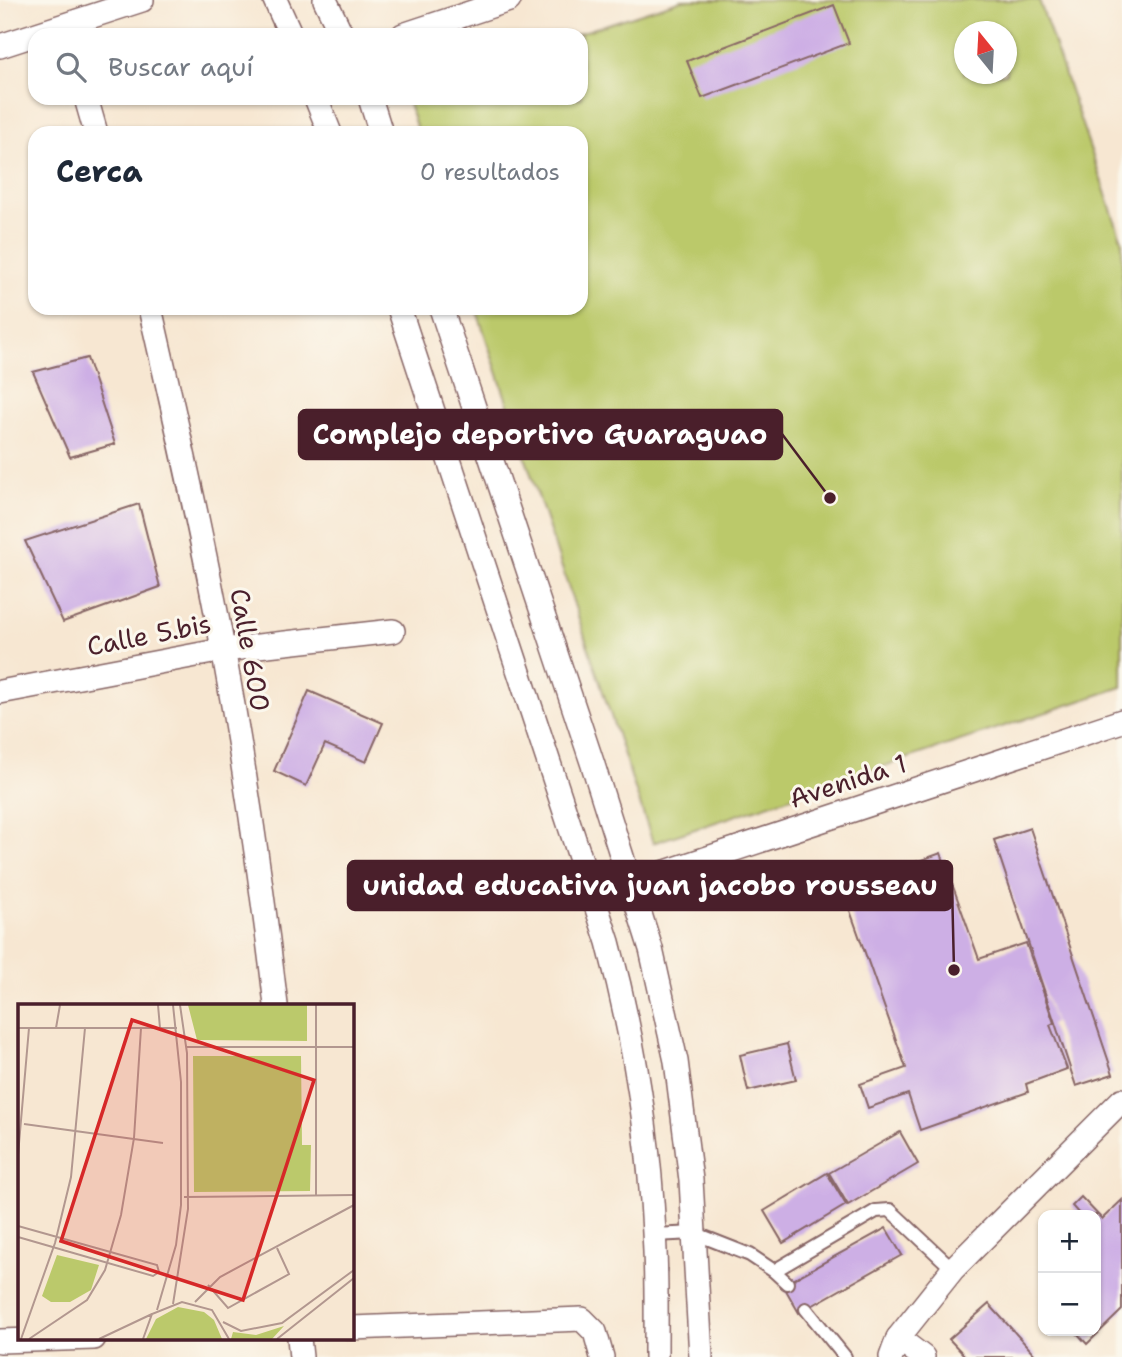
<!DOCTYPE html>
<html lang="es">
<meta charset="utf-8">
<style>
:root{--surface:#fff;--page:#f2f2f3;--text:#1f2937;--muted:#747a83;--line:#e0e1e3}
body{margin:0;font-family:"Shantell Sans",sans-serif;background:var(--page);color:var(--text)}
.controls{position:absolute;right:21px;bottom:21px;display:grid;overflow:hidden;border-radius:14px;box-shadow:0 2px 5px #0004}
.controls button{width:63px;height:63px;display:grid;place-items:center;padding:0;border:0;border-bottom:2px solid var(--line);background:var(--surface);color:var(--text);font:35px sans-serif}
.compass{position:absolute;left:954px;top:21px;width:63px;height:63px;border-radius:50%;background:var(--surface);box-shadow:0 2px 5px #0004;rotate:342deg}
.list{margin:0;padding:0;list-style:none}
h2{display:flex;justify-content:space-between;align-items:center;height:91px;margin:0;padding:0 28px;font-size:30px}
h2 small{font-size:23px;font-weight:400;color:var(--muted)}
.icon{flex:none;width:38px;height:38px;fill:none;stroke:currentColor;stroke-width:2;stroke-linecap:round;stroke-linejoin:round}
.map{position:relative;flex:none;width:1122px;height:1357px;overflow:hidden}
.search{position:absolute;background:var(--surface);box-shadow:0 2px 5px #0004;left:28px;top:28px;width:560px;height:77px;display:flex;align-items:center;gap:18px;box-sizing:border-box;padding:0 24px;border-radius:21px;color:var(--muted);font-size:26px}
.panel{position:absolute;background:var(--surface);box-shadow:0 2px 5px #0004;left:28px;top:126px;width:560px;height:189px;border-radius:21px}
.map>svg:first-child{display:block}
</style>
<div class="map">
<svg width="1122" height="1357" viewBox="0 0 1122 1357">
<rect width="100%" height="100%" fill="#fbf7ec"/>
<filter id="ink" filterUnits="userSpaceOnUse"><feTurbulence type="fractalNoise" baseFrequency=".0143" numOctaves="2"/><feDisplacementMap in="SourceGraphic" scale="14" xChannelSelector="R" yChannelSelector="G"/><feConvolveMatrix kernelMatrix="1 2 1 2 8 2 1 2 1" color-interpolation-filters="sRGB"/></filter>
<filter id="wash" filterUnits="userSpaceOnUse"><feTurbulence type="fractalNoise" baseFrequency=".00686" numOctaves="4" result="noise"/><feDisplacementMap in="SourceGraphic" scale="28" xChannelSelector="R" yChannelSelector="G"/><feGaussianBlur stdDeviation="1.57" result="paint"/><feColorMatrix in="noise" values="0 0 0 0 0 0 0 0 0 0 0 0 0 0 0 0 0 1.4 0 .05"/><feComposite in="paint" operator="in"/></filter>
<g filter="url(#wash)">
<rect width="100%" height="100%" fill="#f7e7d2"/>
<!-- green -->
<path fill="#bbc96b" stroke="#82744b" stroke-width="2" fill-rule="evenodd" d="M682 0H1039L1122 241V687L653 843 476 308H581V133H418L407 98H581V35H574ZM964 32H1006V74H964Z"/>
<g id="blocks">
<!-- building -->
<g fill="#cdafe5">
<polygon points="834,5 849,43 702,98 687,61"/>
<polygon points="87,358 115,444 70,457 33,372"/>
<polygon points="139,504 160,587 63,622 25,541"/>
<polygon points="309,691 383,723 366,762 325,744 306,786 274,771"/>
<polygon points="1030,828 1113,1074 1076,1086 994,840"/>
<polygon points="941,853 979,959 1026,943 1054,1023 1050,1025 1067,1069 1026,1084 1028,1092 920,1130 908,1094 868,1108 860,1084 906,1068 842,888"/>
<polygon points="787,1044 796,1080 748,1091 740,1055"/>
<polygon points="900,1132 918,1164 848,1205 829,1173"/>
<polygon points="827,1173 846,1205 783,1243 764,1211"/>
<polygon points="1081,1197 1102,1219 1122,1200 1122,1310 1087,1344 1075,1331 1096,1331 1096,1215 1080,1215 1072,1206"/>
<polygon points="886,1228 902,1255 799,1313 783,1285"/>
<polygon points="989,1304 1037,1357 966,1357 949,1339"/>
</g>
</g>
</g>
<g filter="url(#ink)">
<use href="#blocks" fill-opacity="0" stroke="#876565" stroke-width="2"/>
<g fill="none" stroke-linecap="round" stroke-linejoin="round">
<defs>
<g id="service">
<polyline points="655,1235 694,1233 750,1255 774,1271 787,1283"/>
<polyline points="774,1271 876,1211 890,1210 953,1269"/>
<polyline points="806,1309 845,1357"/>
</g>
<g id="minor">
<polyline points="275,0 291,35"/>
<polyline points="325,0 342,35"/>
<polyline points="403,35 509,0"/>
<polyline points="0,46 142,0"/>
<polyline points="86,98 96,133"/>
<polyline points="316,98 330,133"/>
<polyline points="370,98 381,133"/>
<path d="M150 308C176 421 202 535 223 649 245 768 262 886 276 1005"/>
<path d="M399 308 608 942C634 1038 649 1135 654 1233 657 1275 656 1316 656 1357"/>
<polyline points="441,308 593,765 651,949 676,1061 691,1180 701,1357"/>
<polyline points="0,692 223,650 393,631"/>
<polyline points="593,896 1122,721"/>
<polyline points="352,1328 582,1319 595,1332 602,1357"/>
<polyline points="299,1338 301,1357"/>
<polyline points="898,1338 923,1357"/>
<polyline points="0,1341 94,1338"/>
<polyline points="891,1357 898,1338 953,1269 1122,1100"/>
</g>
</defs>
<!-- service casing -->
<use href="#service" stroke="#876565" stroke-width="16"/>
<!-- minor casing -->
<use href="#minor" stroke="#876565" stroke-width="26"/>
<!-- service -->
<use href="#service" stroke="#fff" stroke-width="12"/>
<!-- minor -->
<use href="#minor" stroke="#fff" stroke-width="23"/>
</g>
</g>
<g text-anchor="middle" stroke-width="6" stroke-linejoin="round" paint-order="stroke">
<!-- street labels -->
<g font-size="26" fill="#4a1f2b" stroke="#fbf7ec">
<text transform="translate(149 635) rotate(-11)" y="9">Calle 5.bis</text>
<text transform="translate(250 650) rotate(80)" y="9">Calle 600</text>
<text transform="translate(848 781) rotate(-18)" y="9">Avenida 1</text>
</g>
</g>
<!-- overview -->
<g transform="translate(18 1004)">
<rect width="336" height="336" fill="#f7e7d2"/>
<path d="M170 1H289V37L179 36ZM175 52H283L284 141H293L292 187 176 188ZM39 251 81 261 73 286 52 298H33L24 292ZM160 303 186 308 196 316 204 335H128L138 315ZM266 322 254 335H213L215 328 238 331Z" fill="#bbc96b"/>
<path fill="none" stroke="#b2978f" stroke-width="2" d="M140 1 142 24M298 1V192M0 24H159M38 24 42 1M168 43H336M6 120 145 139M0 151 11 24M166 193 336 191M0 222 139 261 141 268 135 272 0 233M190 281 210 304 271 270 259 244M177 298 202 273 336 201M155 300 170 205 169 49 162 1M139 306 158 241 163 201V78L155 1M205 318 223 327 264 319 336 266M3 335 37 239 53 173 67 24M11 335 69 296 87 266 103 211 116 134 123 24M81 335 134 310M125 335 134 310 164 298 194 306 211 335M259 335 336 274"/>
<path fill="#d62828" fill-opacity="0.15" stroke="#d62828" stroke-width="3.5" d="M114 16 296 76 225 296 43 237Z"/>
<rect width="336" height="336" fill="none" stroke="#4a1f2b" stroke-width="3.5"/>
</g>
<!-- callouts -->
<path fill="none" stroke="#4a1f2b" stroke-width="2.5" d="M830 498L782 434M954 970L952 885"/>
<g fill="#4a1f2b" stroke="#fbf7ec" stroke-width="2.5">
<circle cx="830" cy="498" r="7"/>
<circle cx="954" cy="970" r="7"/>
</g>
<g fill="#4a1f2b" stroke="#4a1f2b" stroke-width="2.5">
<rect x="299" y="410" width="483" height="49" rx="7"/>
<rect x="348" y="861" width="604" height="49" rx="7"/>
</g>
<g font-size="28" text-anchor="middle" font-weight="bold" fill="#fff">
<text x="540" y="444">Complejo deportivo Guaraguao</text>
<text x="650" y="895">unidad educativa juan jacobo rousseau</text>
</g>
</svg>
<div class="controls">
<button>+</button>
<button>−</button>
</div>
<svg class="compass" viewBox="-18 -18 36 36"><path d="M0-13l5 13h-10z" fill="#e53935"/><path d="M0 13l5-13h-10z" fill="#747a83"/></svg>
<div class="search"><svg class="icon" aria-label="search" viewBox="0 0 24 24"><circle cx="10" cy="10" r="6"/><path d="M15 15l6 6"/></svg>Buscar aquí</div>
<section class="panel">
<h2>Cerca<small>0 resultados</small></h2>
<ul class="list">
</ul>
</section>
</div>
